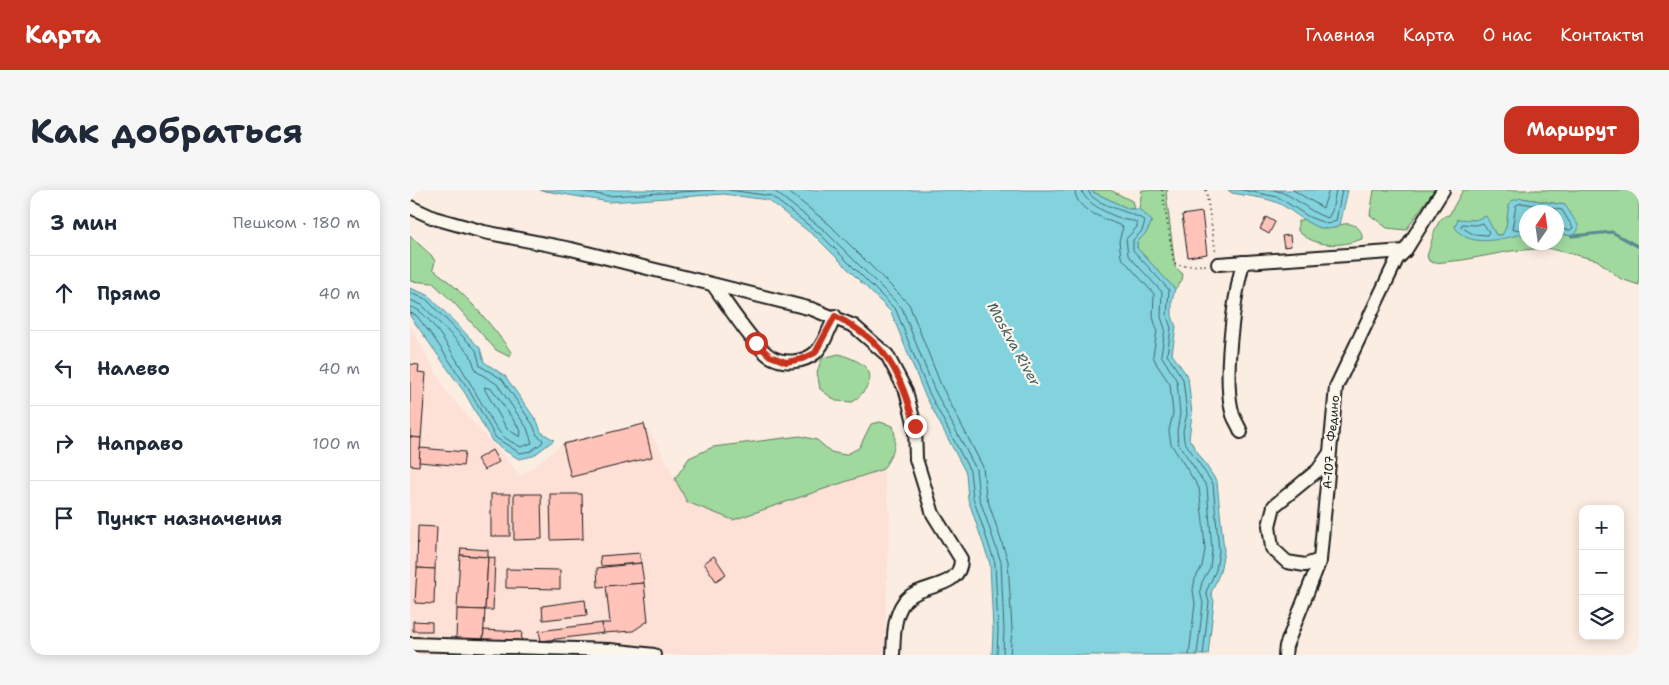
<!DOCTYPE html>
<html lang="ru">
<meta charset="utf-8">
<style>
:root{--surface:#fff;--page:#f6f6f7;--text:#1f2937;--muted:#747a83;--line:#e0e1e3;--accent:#c8321e}
body{margin:0;font-family:"Shantell Sans",sans-serif;background:var(--page);color:var(--text)}
.controls{position:absolute;right:15px;bottom:15px;display:grid;overflow:hidden;border-radius:10px;box-shadow:0 2px 12px #0003}
.controls button{width:45px;height:45px;display:grid;place-items:center;padding:0;border:0;border-bottom:1px solid var(--line);background:var(--surface);color:var(--text);font:25px sans-serif}
.compass{position:absolute;left:1109px;top:15px;width:45px;height:45px;border-radius:50%;background:var(--surface);box-shadow:0 2px 12px #0003;rotate:13deg}
.stop{position:absolute;width:15px;height:15px;margin:-11px;border:4px solid #c8321e;border-radius:50%;background:#fff}
.stop.end{background:#c8321e;border-color:#fff;box-shadow:0 1px 5px #0008}
.list{margin:0;padding:0;list-style:none}
h2{display:flex;justify-content:space-between;align-items:center;height:65px;margin:0;padding:0 20px;font-size:21px}
h2 small{font-size:16px;font-weight:400;color:var(--muted)}
.list li{display:grid;grid-template-columns:32px 1fr auto;gap:15px;align-items:center;box-sizing:border-box;height:75px;padding:0 20px;border-top:1px solid var(--line)}
.list b{display:block;font-size:19px;white-space:nowrap}
.list em{font-size:16px;font-style:normal;color:var(--muted)}
.icon{flex:none;width:28px;height:28px;fill:none;stroke:currentColor;stroke-width:2;stroke-linecap:round;stroke-linejoin:round}
.map{position:relative;flex:none;width:1229px;height:465px;overflow:hidden;border-radius:15px}
header{display:flex;align-items:center;gap:30px;box-sizing:border-box;height:70px;padding:0 25px;background:var(--accent);color:#fff}
header strong{font-size:24px}
nav{display:flex;gap:28px;margin-inline-start:auto;font-size:18px}
.intro{display:flex;align-items:center;justify-content:space-between;box-sizing:border-box;height:120px;padding:0 30px}
h1{margin:0;font-size:35px}
.button{padding:12px 22px;border-radius:15px;background:var(--accent);color:#fff;font-size:18px;font-weight:700}
main{display:flex;gap:30px;padding:0 30px}
aside{flex:1;background:var(--surface);border-radius:15px;box-shadow:0 2px 12px #0003}
.map>svg:first-child{display:block}
</style>
<header>
<strong>Карта</strong>
<nav><a>Главная</a><a>Карта</a><a>О нас</a><a>Контакты</a></nav>
</header>
<div class="intro"><h1>Как добраться</h1><a class="button">Маршрут</a></div>
<main>
<aside>
<h2>3 мин<small>Пешком · 180 m</small></h2>
<ul class="list">
<li><svg class="icon" aria-label="ahead" viewBox="0 0 24 24"><path d="M12 20V5M6 11l6-6 6 6"/></svg><div><b>Прямо</b></div><em>40 m</em></li>
<li><svg class="icon" aria-label="left" viewBox="0 0 24 24"><path d="M17 20v-9H6M10 6l-5 5 5 5"/></svg><div><b>Налево</b></div><em>40 m</em></li>
<li><svg class="icon" aria-label="right" viewBox="0 0 24 24"><path d="M7 20v-9h11M14 6l5 5-5 5"/></svg><div><b>Направо</b></div><em>100 m</em></li>
<li><svg class="icon" aria-label="arrive" viewBox="0 0 24 24"><path d="M6 21V4h12l-3 4 3 4H6"/></svg><div><b>Пункт назначения</b></div></li>
</ul>
</aside>
<div class="map">
<svg width="1229" height="465" viewBox="0 0 1229 465">
<rect width="100%" height="100%" fill="#fcede2"/>
<filter id="ink" filterUnits="userSpaceOnUse"><feTurbulence type="fractalNoise" baseFrequency=".02" numOctaves="2"/><feDisplacementMap in="SourceGraphic" scale="10" xChannelSelector="R" yChannelSelector="G"/><feConvolveMatrix kernelMatrix="1 2 1 2 8 2 1 2 1" color-interpolation-filters="sRGB"/></filter>
<g filter="url(#ink)">
<!-- built -->
<polygon fill="#fde0d6" points="0,135 37,203 111,286 153,254 234,234 249,257 277,312 323,330 473,279 480,324 474,465 0,465"/>
<!-- green -->
<g fill="#a0d99e" stroke="#5e7a5d" fill-rule="evenodd">
<polygon points="679,0 700,0 722,11 724,19 719,19"/>
<polygon points="732,0 758,0 756,3 765,77 773,84 772,90 765,99 727,58 727,52 736,43 742,31 729,19"/>
<polygon points="964,0 1024,0 996,40 977,38 960,25"/>
<path d="M1053 0H1229V95L1211 89 1187 70 1137 58 1101 61 1053 70 1024 73 1019 71 1017 66C1022 54 1025 26 1039 25ZM1111 8 1155 15 1162 46 1147 43 1146 52H1116V43L1062 49 1059 29 1080 34 1086 45H1092L1096 39 1098 22Z"/>
<path d="M893 29C901 35 913 40 923 38 930 37 924 36 930 35 941 31 953 37 952 49 930 57 906 58 888 41V31Z"/>
<path d="M0 46 21 65 25 71 23 79C54 102 79 131 101 162L100 167 86 160 45 114 23 93 0 91Z"/>
<path d="M429 164C461 174 472 187 443 212L426 211 410 199 407 182 412 168Z"/>
<path d="M470 232 483 236C488 253 483 264 473 279L323 330 277 312 265 289 279 268 303 257 390 246 407 250 421 262 435 265 449 258 461 234Z"/>
</g>
<!-- water -->
<g fill="#82d3de" stroke="#598a90">
<polygon points="130,0 679,0 719,19 729,19 742,31 736,43 727,52 727,58 765,99 762,111 762,126 766,137 762,164 778,187 782,224 779,249 807,292 814,361 810,382 801,403 804,411 798,465 582,465 583,440 580,374 558,309 556,283 514,203 481,122 407,48 358,10 314,4 199,12"/>
<path d="M818 0H938L930 35C909 49 886 21 868 13 854 7 836 6 822 3Z"/>
<path d="M1111 8 1155 15 1168 35V41L1162 46 1147 43 1146 22H1116V43C1096 48 1058 60 1045 37L1048 29 1065 30 1076 26 1086 45H1092C1100 34 1095 22 1101 11Z"/>
<polygon points="0,98 18,105 70,158 74,172 95,186 128,233 131,242 144,250 123,266 109,269 94,260 82,251 55,203 0,126"/>
</g>
<g fill="none" stroke-linecap="round" stroke-linejoin="round">
<!-- shore -->
<g stroke="#45656a" stroke-width="1">
<polyline points="161,0 199,6 305,0"/>
<polyline points="319,0 361,6 410,44 486,120 518,201 560,281 563,308 585,373 588,440 587,465"/>
<polyline points="363,0 414,40 492,118 524,199 566,279 569,307 591,372 594,440 593,465"/>
<polyline points="376,0 419,34 499,114 531,195 573,277 576,305 598,371 602,439 600,465"/>
<path d="M665 0C665 22 696 28 713 37L709 51 711 67 744 104 743 127 747 140 743 166 747 175 760 194 763 223 759 241 761 254 789 298 793 332 795 360 792 376 785 389 783 400 785 414 779 465"/>
<path d="M672 0C673 13 704 27 716 30 721 31 723 30 727 33V37L716 49 718 65 752 102 751 127 755 139 751 165 767 191 770 224 767 241 768 253 797 297 802 360 800 378 792 392 790 401 793 413 787 465"/>
<path d="M678 0C680 15 725 22 735 31L732 41 723 50V60L759 100 757 126 761 138 757 165 773 189 777 224 773 241 774 251 803 294 809 361 806 380 796 402 799 412 793 465"/>
<polyline points="832,0 868,7 899,27 918,34 926,31 932,0"/>
<path d="M864 0C885 4 898 23 918 28L922 21 926 0"/>
<polyline points="883,0 913,18 919,0"/>
<polygon points="1073,33 1079,42 1077,45 1063,44 1051,37 1052,34 1065,35"/>
<polyline points="1116,39 1102,40 1106,15 1112,13 1152,20 1163,38 1160,40 1146,39"/>
<polyline points="0,103 16,109 66,160 70,176 92,189 123,235 127,245 133,250 132,253 121,261 110,263 86,248 59,200 24,148 6,125 0,123"/>
<path d="M0 110 12 115 60 164 66 181 87 194 117 238 122 253 111 257C104 253 96 250 91 244 73 223 26 118 0 117"/>
<polygon points="75,197 82,199 111,241 110,247 97,239 75,200"/>
</g>
<!-- stream -->
<polyline stroke="#598a90" stroke-width="3" points="1162,46 1202,42 1229,57"/>
</g>
<!-- building -->
<g fill="#ffc3b9" stroke="#1c1c1c">
<polygon points="792,22 797,64 778,67 772,25"/>
<polygon points="856,27 865,32 859,44 850,39"/>
<polygon points="880,45 881,56 874,57 872,46"/>
<polygon points="0,174 9,175 8,182 16,183 11,248 0,247"/>
<polygon points="234,234 242,267 161,287 153,254"/>
<polygon points="0,247 11,248 9,276 0,275"/>
<polygon points="10,258 55,262 53,276 9,272"/>
<polygon points="82,260 89,272 74,280 67,269"/>
<rect x="81" y="304" width="19" height="42"/>
<polygon points="104,304 131,304 132,349 104,350"/>
<polygon points="140,304 172,304 173,349 141,350"/>
<polygon points="8,336 27,337 25,379 7,378"/>
<polygon points="51,358 78,360 78,367 50,365"/>
<polygon points="230,363 231,373 191,376 190,366"/>
<polygon points="50,365 78,367 75,420 47,419"/>
<polygon points="304,366 316,384 306,391 294,373"/>
<polygon points="78,367 85,368 83,420 75,420"/>
<polygon points="231,373 234,393 188,397 187,378"/>
<polygon points="7,378 25,379 24,414 5,413"/>
<polygon points="96,379 150,380 150,399 96,398"/>
<polygon points="234,393 238,431 223,441 193,443 192,433 200,433 196,396"/>
<polygon points="175,410 177,425 133,430 132,416"/>
<polygon points="47,419 75,420 73,450 46,448"/>
<polygon points="3,431 22,432 22,441 3,441"/>
<polygon points="192,433 193,443 131,451 129,441"/>
<polygon points="74,440 112,442 111,452 73,450"/>
</g>
<g fill="none" stroke-linecap="round" stroke-linejoin="round">
<defs>
<g id="minor">
<path d="M0 17 24 28 74 42 161 59 402 119 444 136 477 165 496 201 505 236 506 269 523 324 551 369C551 401 509 392 494 412 483 427 484 448 483 465"/>
<polyline points="808,74 995,61"/>
<path d="M303 95C316 112 345 158 361 167 374 174 393 173 405 163 414 155 420 137 425 126"/>
<path d="M831 242C829 236 825 231 823 225 812 190 824 108 833 72"/>
<polyline points="910,370 895,375 877,372 862,358 859,336 864,316 908,280 919,264"/>
<polyline points="0,454 200,460 244,465"/>
<polyline points="875,465 876,456 910,370 926,197 987,69 995,61 1033,0"/>
</g>
</defs>
<!-- minor casing -->
<use href="#minor" stroke="#1c1c1c" stroke-width="16"/>
<!-- path -->
<g stroke="#1c1c1c" stroke-width="2" stroke-dasharray="1 4" stroke-linecap="butt">
<polyline points="752,0 764,73 772,76 798,75"/>
<polyline points="796,0 806,64"/>
</g>
<!-- minor -->
<use href="#minor" stroke="#fbf7ec" stroke-width="12"/>
</g>
</g>
<g fill="none" stroke-linecap="round" stroke-linejoin="round" filter="url(#ink)">
<!-- route -->
<path stroke="#c8321e" stroke-width="6" d="M346 153 360 166 376 172 392 169 405 163 425 126C477 152 490 182 505 236"/>
</g>
<g text-anchor="middle" stroke-width="4.5" stroke-linejoin="round" paint-order="stroke">
<!-- street labels -->
<g font-size="12" fill="#1c1c1c" stroke="#fbf7ec">
<text transform="translate(921 252) rotate(-85)" y="4">А-107 - Федино</text>
</g>
<!-- water labels -->
<g font-size="14" font-style="italic" fill="#405c60" stroke="#fbf7ec">
<text transform="translate(604 154) rotate(61)" y="5">Moskva River</text>
</g>
</g>
</svg>
<div class="controls">
<button>+</button>
<button>−</button>
<button><svg class="icon" aria-label="layers" viewBox="0 0 24 24"><path d="M12 4l9 5-9 5-9-5zM3 14l9 5 9-5"/></svg></button>
</div>
<svg class="compass" viewBox="-18 -18 36 36"><path d="M0-13l5 13h-10z" fill="#e53935"/><path d="M0 13l5-13h-10z" fill="#747a83"/></svg>
<div class="stop" style="left:346px;top:153px"></div>
<div class="stop end" style="left:505px;top:236px"></div>
</div>
</main>
